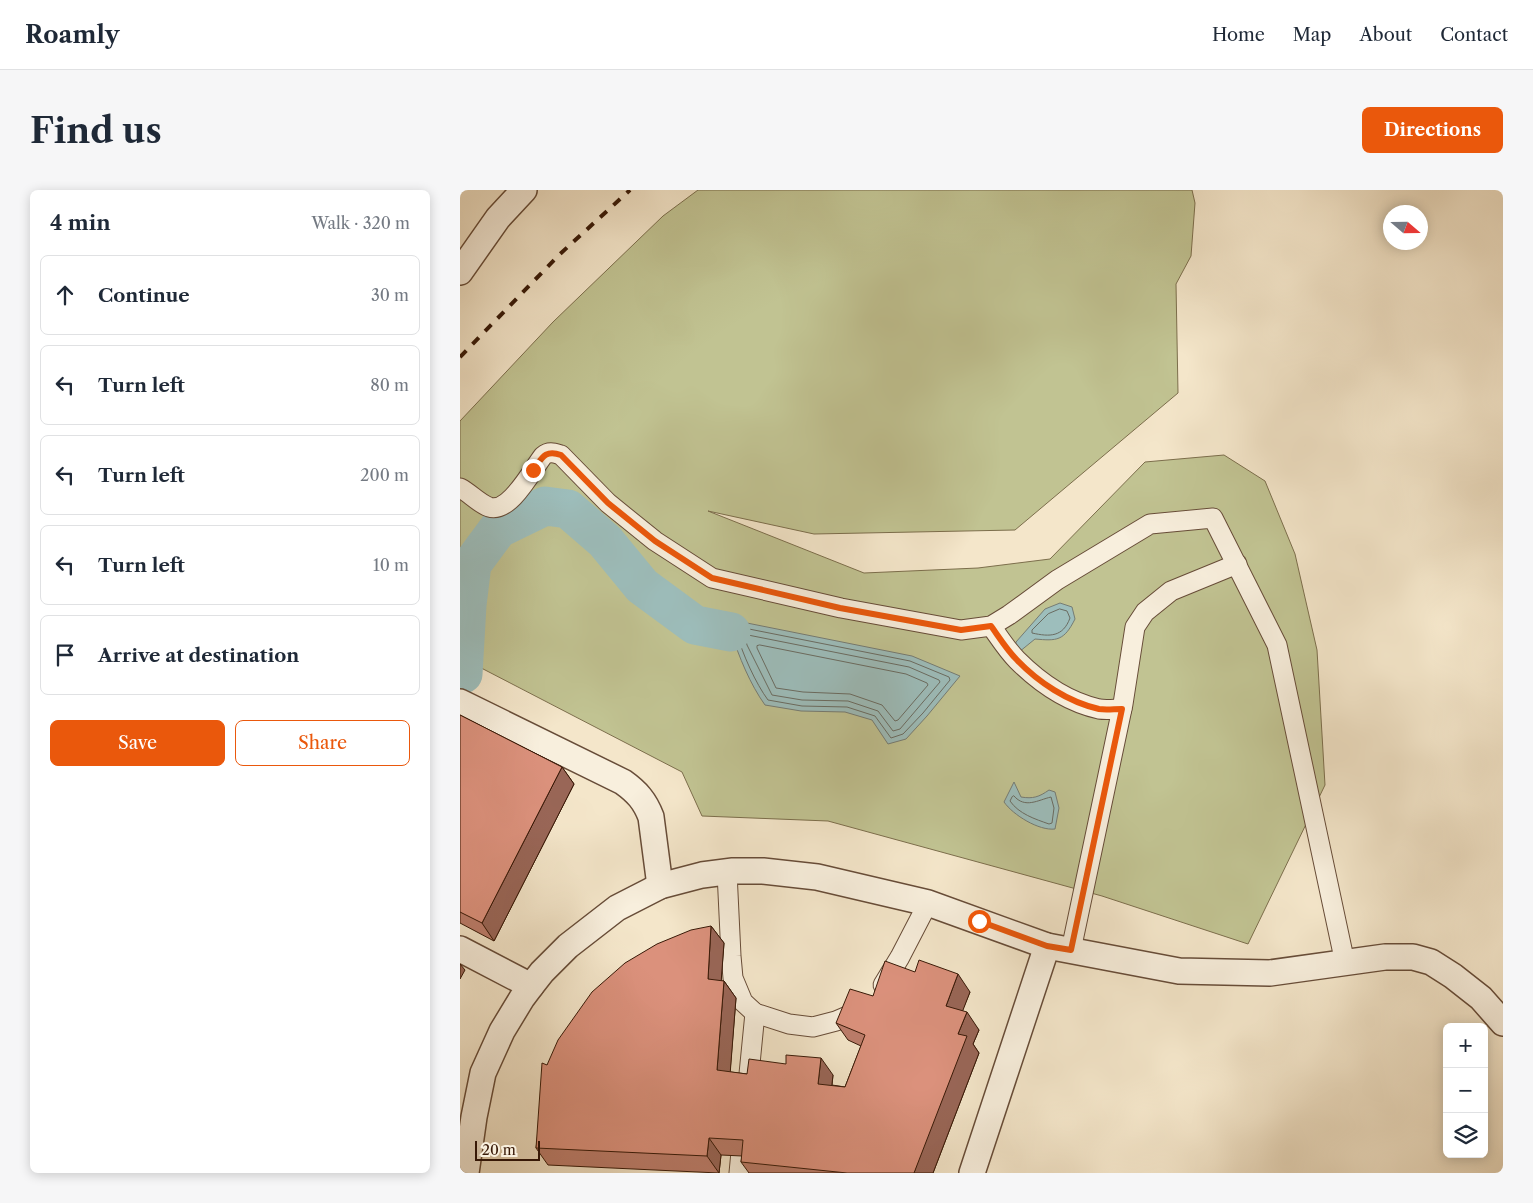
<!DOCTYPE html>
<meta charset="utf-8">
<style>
:root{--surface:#fff;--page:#f6f6f7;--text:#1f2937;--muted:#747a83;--line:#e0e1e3;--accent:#ea580c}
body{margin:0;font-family:"Libre Caslon Text",serif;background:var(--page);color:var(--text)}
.controls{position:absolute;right:15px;bottom:15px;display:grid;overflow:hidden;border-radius:8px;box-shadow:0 2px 12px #0003}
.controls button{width:45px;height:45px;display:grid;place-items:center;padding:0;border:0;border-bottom:1px solid var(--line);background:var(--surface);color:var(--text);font:25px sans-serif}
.compass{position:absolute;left:923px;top:15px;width:45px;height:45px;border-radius:50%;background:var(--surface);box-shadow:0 2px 12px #0003;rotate:110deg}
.scale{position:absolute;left:15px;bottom:12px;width:65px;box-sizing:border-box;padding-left:5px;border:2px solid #381907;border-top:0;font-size:14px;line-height:18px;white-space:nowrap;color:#381907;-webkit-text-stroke:4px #f8efdd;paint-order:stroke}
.stop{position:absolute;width:15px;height:15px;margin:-11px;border:4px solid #ea580c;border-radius:50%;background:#fff}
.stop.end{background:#ea580c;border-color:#fff;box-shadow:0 1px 5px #0008}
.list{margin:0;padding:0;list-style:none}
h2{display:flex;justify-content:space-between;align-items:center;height:65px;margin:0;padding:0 20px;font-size:21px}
h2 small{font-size:16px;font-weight:400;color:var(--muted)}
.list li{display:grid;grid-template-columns:32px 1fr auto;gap:15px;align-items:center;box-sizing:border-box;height:80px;margin:0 10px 10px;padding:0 10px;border:1px solid var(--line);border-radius:8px}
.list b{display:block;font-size:19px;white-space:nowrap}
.list em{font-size:16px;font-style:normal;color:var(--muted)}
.actions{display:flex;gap:10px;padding:15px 20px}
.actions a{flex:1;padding:11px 0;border:1px solid var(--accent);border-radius:8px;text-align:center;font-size:18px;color:var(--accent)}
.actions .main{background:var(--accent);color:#fff}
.icon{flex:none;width:28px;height:28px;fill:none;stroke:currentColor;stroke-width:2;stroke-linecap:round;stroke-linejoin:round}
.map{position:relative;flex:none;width:1043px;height:983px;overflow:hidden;border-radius:8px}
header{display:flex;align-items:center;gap:30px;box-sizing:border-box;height:70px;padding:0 25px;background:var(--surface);border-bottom:1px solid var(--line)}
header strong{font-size:24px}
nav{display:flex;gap:28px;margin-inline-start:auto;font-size:18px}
.intro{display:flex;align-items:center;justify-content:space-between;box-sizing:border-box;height:120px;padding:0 30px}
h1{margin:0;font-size:35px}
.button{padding:12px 22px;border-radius:8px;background:var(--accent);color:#fff;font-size:18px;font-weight:700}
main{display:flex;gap:30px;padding:0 30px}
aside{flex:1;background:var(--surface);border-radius:8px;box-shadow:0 2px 12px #0003}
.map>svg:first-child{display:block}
</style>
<header>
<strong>Roamly</strong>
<nav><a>Home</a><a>Map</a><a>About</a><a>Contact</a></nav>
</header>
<div class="intro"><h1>Find us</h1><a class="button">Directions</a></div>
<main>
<aside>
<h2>4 min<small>Walk · 320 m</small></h2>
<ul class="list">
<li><svg class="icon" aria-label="ahead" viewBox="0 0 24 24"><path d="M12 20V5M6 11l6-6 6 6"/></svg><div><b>Continue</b></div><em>30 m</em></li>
<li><svg class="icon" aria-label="left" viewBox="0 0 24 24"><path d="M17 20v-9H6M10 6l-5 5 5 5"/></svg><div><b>Turn left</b></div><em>80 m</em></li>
<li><svg class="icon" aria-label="left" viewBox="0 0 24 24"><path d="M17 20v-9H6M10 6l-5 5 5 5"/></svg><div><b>Turn left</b></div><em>200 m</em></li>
<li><svg class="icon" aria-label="left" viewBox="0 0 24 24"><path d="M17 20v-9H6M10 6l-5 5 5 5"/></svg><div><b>Turn left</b></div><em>10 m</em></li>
<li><svg class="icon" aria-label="arrive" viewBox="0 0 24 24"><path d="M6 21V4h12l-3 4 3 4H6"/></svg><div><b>Arrive at destination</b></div></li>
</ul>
<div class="actions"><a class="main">Save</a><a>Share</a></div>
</aside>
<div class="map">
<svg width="1043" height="983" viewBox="0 0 1043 983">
<rect width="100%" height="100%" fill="#f4e6ca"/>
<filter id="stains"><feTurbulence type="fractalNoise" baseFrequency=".004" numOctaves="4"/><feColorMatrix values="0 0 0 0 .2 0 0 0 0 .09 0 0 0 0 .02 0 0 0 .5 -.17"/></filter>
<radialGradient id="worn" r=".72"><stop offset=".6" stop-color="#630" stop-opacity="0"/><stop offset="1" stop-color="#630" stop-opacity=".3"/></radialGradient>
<!-- green -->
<polygon fill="#c1c392" stroke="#7c6e4c" points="238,0 732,0 735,13 731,66 716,94 718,203 555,340 354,344 248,321 404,383 518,378 590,369 685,272 764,265 805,291 835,364 857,460 865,595 788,754 642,706 368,631 242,626 222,582 0,467 0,231 93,132 203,26"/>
<!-- water -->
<g fill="#9dbebc" stroke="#757c74">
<path d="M600 413 612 417 615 429C604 451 597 451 575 449L559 462 555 458 556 452 585 419Z"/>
<path d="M282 432 452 466 500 486 467 526 446 549 428 554 412 530 385 522 341 521 305 515C290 494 279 467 271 442Z"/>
<path d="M554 592 561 607C573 609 579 607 589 600L595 602 599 618 595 639C579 641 553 625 544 612Z"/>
</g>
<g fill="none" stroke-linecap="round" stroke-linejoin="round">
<!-- shore -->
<g stroke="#6a6c62" stroke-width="1">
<path d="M600 419 607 421 610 428C603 447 590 447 572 443V440L588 424Z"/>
<path d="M284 438 450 471 489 487 490 490 463 523 443 544 431 548 415 526 387 517 342 516 308 510C296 494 282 463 277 444Z"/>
<polygon points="288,445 449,477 479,490 480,492 440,539 433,541 418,521 388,511 342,510 312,505 287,455 285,447"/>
<polygon points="300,455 446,484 467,493 468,495 438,530 435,531 422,515 390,504 343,502 316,498 297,458 297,456"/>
<path d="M554 606C565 619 578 610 591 607L594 618 592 633 589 634C575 629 559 624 550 611L552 607Z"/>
</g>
<!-- river -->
<polyline stroke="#9dbebc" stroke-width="39" points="3,484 7,415 12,374 38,339 85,316 108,319 145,351 182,396 235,435 271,442"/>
<defs>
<g id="pedestrian">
<path d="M0 298C10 303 18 313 29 317 50 324 72 280 83 266 89 261 94 263 101 265L148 313 195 351 252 388 381 418 501 440 531 436 549 425 597 390 690 334 753 328 817 455 885 773"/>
<path d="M531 436C539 447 547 460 557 470 579 492 608 512 639 519 646 520 655 519 662 519"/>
<polyline points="267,682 271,766 273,788 283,812 295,823 329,834 353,837 376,831 390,825 399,817"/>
<polyline points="611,760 663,514 675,437 685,422 711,401 777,374"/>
<polyline points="423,795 440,767 468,713"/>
<polyline points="288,894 295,823"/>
<polyline points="279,983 283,941"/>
</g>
<g id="minor">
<polyline points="0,82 38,28 64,0"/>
<path d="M0 512 163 592C177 602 185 611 191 627L200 696"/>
<polyline points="0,759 71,796"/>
<polyline points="6,983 14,927 23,883 42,841 62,808 71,796 82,782 108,756 157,718 200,696 242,685 273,681 303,681 357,687 468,713 587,756 719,781 810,783 925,767 953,767 971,772 993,786 1021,808 1043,833"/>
<polyline points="512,983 587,756"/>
</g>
</defs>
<!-- pedestrian casing -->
<use href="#pedestrian" stroke="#674c38" stroke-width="21"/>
<!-- minor casing -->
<use href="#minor" stroke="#674c38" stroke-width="28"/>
<!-- pedestrian -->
<use href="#pedestrian" stroke="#f8efdd" stroke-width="19"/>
<!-- minor -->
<use href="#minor" stroke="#f8efdd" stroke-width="25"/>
<!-- rail -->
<polyline stroke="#381907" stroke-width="4" stroke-dasharray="9 9" stroke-linecap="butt" points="0,167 100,64 170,0"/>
</g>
<!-- wall -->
<g fill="#bc7d6b" stroke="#381907">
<polygon points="0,525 102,577 114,594 34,751 0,733"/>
<polygon points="251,736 264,753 261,791 264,791 276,808 270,882 287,884 373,885 372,895 385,897 401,856 388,850 376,833 413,806 510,802 502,821 519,840 513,854 519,863 473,983 289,983 281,972 282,966 261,965 259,983 88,975 76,958 87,875"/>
</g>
<!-- shaded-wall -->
<g fill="#996657" stroke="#381907">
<polygon points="102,577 114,594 34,751 22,733"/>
<polygon points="251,736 264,753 260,807 248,789"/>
<polygon points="0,774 5,780 0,789"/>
<polygon points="498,784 510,802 498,833 486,816"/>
<polygon points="264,791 276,808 269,898 257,880"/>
<polygon points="507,822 519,840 513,854 519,863 473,983 454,983 498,844"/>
<polygon points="361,868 373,885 370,911 358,894"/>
<polygon points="249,948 261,965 259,983 247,966"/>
</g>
<!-- building -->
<g fill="#db917c" stroke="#381907">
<polygon points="0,525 102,577 22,733 0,722"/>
<polygon points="251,736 248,789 264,791 257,880 287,884 289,869 326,874 326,865 361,868 358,894 385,897 405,845 376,833 390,799 413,806 425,771 455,782 459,770 498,784 486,816 507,822 498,844 507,846 454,983 387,983 281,972 283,950 249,948 247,966 76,958 82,873 87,875 98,850 132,802 165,773 197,754 231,740"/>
</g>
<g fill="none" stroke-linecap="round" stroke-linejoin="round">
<!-- route -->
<path stroke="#ea580c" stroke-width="6" d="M73 280C82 268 85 259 101 265L148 313 195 351 252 388 380 418 501 440 531 436C539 447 547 460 557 470 578 492 608 512 639 519 646 520 654 519 662 519L611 760 587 756 519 731"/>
</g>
<rect width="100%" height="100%" filter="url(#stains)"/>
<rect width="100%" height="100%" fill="url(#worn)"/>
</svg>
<div class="controls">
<button>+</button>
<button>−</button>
<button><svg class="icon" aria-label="layers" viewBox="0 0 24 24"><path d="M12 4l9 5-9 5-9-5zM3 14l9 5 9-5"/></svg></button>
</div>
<svg class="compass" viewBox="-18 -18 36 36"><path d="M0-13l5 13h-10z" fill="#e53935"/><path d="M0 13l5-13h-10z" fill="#747a83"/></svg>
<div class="scale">20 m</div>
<div class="stop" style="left:519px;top:731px"></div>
<div class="stop end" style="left:73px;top:280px"></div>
</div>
</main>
